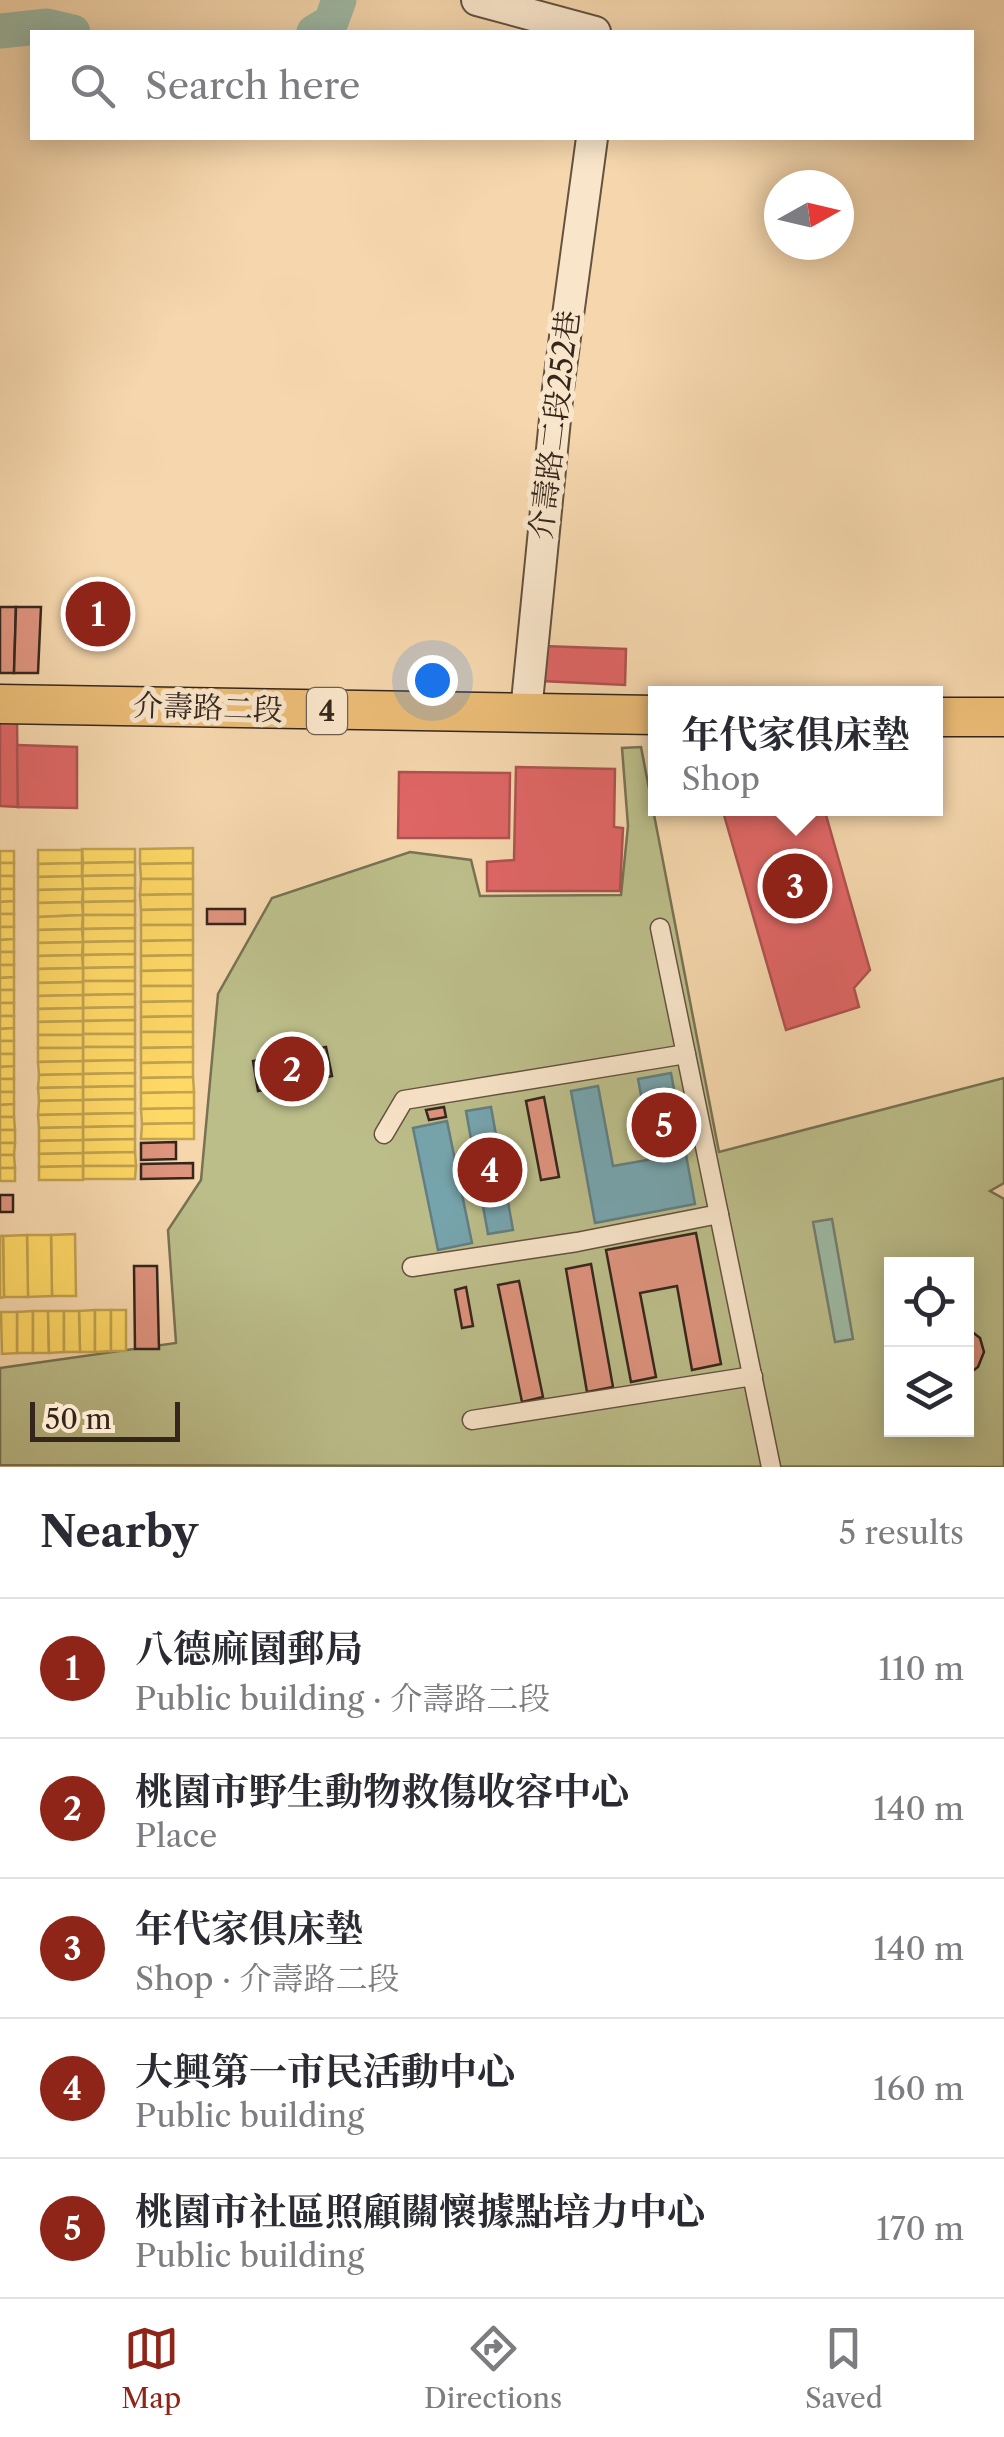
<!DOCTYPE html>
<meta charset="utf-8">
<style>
:root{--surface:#fff;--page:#f7f7f7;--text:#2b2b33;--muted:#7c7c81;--line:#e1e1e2;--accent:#8f2418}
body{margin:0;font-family:"Libre Caslon Text","Noto Serif TC",serif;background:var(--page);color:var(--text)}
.controls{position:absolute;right:30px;bottom:30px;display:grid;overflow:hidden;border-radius:0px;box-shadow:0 5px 25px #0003}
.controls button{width:90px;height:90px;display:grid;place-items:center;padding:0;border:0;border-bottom:2px solid var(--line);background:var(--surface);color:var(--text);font:50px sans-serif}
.compass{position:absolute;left:764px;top:170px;width:90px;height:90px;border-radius:50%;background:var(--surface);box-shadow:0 5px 25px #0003;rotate:82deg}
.scale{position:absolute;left:30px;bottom:25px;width:150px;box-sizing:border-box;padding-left:10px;border:5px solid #35261d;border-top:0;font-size:28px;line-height:35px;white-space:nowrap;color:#35261d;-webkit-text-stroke:8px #f9e5ca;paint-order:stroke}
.you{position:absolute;left:432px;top:680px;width:35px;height:35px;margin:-25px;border:8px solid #fff;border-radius:50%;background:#1a73e8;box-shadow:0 0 0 15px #1a73e833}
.badge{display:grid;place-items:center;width:65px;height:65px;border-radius:50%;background:var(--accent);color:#fff;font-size:32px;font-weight:700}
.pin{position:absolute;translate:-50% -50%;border:5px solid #fff;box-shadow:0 2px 10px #0006}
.popup{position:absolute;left:648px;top:686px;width:295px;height:130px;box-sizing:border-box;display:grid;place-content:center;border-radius:0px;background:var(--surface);filter:drop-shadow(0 2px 8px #0005);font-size:32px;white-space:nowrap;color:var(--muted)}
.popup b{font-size:38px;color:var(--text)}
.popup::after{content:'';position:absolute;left:50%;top:100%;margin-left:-20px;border:20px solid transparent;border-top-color:var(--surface)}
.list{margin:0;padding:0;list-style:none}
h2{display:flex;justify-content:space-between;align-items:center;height:130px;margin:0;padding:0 40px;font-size:42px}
h2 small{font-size:32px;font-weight:400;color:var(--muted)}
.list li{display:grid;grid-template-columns:65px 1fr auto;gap:30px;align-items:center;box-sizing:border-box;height:140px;padding:0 40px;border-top:2px solid var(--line)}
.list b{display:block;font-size:38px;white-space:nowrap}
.list p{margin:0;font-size:32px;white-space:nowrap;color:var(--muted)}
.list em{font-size:32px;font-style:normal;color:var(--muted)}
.icon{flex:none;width:55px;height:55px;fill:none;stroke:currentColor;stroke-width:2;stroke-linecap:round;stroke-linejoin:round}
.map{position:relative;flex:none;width:1004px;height:1467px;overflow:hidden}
.search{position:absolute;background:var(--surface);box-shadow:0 5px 25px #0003;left:30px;right:30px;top:30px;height:110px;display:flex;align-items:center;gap:25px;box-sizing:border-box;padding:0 35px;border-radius:0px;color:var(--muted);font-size:38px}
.sheet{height:830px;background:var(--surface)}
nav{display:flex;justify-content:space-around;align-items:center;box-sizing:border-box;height:140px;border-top:2px solid var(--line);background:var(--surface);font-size:28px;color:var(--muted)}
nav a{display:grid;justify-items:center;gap:5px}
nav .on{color:var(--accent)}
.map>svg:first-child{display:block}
</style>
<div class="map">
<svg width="1004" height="1467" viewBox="0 0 1004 1467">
<rect width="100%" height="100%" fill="#f6d7ad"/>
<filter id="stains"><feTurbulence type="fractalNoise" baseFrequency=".002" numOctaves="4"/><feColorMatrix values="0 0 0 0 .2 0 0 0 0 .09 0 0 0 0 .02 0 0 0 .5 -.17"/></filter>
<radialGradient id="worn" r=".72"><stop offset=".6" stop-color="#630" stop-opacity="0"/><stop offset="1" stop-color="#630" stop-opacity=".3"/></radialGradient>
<!-- green -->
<path fill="#bcbe8a" stroke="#787254" stroke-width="2.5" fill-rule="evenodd" d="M641 747 719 1152 1004 1078V1183L990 1191 1004 1199V1467L0 1465V1368L176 1343 168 1230 201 1180 218 994 272 898 410 852 471 860 480 896 621 895 628 826 622 748ZM892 1264H966V1430H892Z"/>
<!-- water -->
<polygon fill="#9ebaa5" stroke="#747f6f" stroke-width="2.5" points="832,1219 853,1339 835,1342 813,1222"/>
<!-- homes -->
<g fill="#ffd966" stroke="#c2a350" stroke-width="2.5">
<polygon points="193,848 193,863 140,864 140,849"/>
<polygon points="82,849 135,849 135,862 83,863"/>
<polygon points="38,850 82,850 82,863 38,864"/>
<rect x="0" y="851" width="14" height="12"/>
<polygon points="135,862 135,875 82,876 83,863"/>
<rect x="0" y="863" width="14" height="13"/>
<polygon points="82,863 82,876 38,877 38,864"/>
<polygon points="193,863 193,879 141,879 140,864"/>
<polygon points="135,875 135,888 83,889 82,876"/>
<rect x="0" y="876" width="14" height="13"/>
<polygon points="82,876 83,889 38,890 38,877"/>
<polygon points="141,879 193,879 193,894 140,895"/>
<polygon points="135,888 135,901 83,902 83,889"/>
<polygon points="0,889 14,889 14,901 0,902"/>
<polygon points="83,889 82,902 38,903 38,890"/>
<polygon points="193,894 193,909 141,910 140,895"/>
<polygon points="14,901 14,914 0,914 0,902"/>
<polygon points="135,901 135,915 83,915 83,902"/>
<polygon points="82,902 83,915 38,917 38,903"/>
<polygon points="193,909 193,925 141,925 141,910"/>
<rect x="0" y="914" width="14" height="13"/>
<polygon points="83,915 82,929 38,930 38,917"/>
<polygon points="83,915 135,915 135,928 83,929"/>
<polygon points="141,925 193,925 193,940 141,941"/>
<polygon points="0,927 14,927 14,939 0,940"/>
<polygon points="135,928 135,941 83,942 83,929"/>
<polygon points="82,929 83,942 38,943 38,930"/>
<polygon points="14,939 14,952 0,952 0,940"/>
<polygon points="193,940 193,955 141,956 141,941"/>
<polygon points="135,941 135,954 83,955 83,942"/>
<polygon points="83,942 82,955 38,956 38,943"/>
<rect x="0" y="952" width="14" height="13"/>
<polygon points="135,954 135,967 83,968 83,955"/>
<polygon points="82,955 83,968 38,969 38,956"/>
<polygon points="193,955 193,970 141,971 141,956"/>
<polygon points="0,965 14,965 14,977 0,978"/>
<polygon points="135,967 135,981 83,981 83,968"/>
<polygon points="83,968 83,982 38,983 38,969"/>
<polygon points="193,970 193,986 141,986 141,971"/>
<polygon points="14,977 14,990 0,990 0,978"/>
<polygon points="83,981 135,981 135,994 83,995"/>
<polygon points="83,982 83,995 38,996 38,983"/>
<polygon points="141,986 193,986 193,1001 141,1002"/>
<rect x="0" y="990" width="14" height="13"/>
<polygon points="135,994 135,1007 83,1008 83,995"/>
<polygon points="83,995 83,1008 38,1009 38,996"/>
<polygon points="193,1001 193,1016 141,1017 141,1002"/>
<rect x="0" y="1003" width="14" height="13"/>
<polygon points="135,1007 135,1020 83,1021 83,1008"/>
<polygon points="83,1008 83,1021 38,1022 38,1009"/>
<polygon points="0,1016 14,1016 14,1028 0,1029"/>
<polygon points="193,1016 193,1032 141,1032 141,1017"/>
<polygon points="135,1020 135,1034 83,1034 83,1021"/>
<polygon points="83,1021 83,1035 38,1035 38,1022"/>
<polygon points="14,1028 14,1041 0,1041 0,1029"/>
<polygon points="141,1032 193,1032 193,1047 141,1048"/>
<rect x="83" y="1034" width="52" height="13"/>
<rect x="38" y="1035" width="45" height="13"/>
<rect x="0" y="1041" width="14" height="13"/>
<polygon points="83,1047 135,1047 135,1060 83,1061"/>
<polygon points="193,1047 193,1062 141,1063 141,1048"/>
<polygon points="38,1048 83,1048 83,1061 38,1062"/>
<polygon points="0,1054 14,1054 14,1066 0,1067"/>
<polygon points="135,1060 135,1073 83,1074 83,1061"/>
<polygon points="83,1061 83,1074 39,1075 38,1062"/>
<polygon points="193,1062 193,1077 141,1078 141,1063"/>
<polygon points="14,1066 14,1079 0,1079 0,1067"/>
<polygon points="135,1073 135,1086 83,1087 83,1074"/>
<polygon points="83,1074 83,1087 38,1088 39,1075"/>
<polygon points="193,1077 194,1092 141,1093 141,1078"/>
<rect x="0" y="1079" width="14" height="13"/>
<polygon points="135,1086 135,1099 83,1100 83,1087"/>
<polygon points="83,1087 83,1100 39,1101 38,1088"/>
<polygon points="0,1092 14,1092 14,1104 0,1105"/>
<polygon points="194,1092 194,1108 141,1109 141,1093"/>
<polygon points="135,1099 135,1113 83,1114 83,1100"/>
<polygon points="83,1100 83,1114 38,1115 39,1101"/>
<polygon points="14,1104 14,1117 0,1117 0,1105"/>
<polygon points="194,1108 194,1123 142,1124 141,1109"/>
<polygon points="135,1113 135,1126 83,1127 83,1114"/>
<polygon points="83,1114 83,1127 39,1128 38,1115"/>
<polygon points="0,1117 14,1117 15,1130 0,1130"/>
<polygon points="194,1123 194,1139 141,1139 142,1124"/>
<polygon points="135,1126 135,1139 83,1140 83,1127"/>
<polygon points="83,1127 83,1140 39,1141 39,1128"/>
<rect x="0" y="1130" width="15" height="13"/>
<polygon points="135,1139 135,1152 83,1153 83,1140"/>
<polygon points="83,1140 83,1153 39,1154 39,1141"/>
<polygon points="0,1143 15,1143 14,1155 0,1155"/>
<polygon points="135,1152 136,1166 83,1166 83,1153"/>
<polygon points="83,1153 83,1166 39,1167 39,1154"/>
<polygon points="0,1155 14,1155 15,1168 0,1168"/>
<polygon points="83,1166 136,1166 135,1179 83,1179"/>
<polygon points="83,1166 83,1180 39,1180 39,1167"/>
<rect x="0" y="1168" width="15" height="13"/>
<polygon points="75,1234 76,1296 52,1296 51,1235"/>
<polygon points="27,1235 51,1235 52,1296 28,1297"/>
<polygon points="27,1235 28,1297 4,1297 3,1236"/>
<polygon points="0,1236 3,1236 4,1297 0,1298"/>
<polygon points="95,1310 95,1352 80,1352 79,1311"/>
<polygon points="95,1310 111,1310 111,1351 95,1352"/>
<rect x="111" y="1310" width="15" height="41"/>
<polygon points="33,1311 33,1353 17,1353 17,1312"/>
<polygon points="33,1311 48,1311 49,1353 33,1353"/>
<polygon points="48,1311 64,1311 64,1352 49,1353"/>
<polygon points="64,1311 79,1311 80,1352 64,1352"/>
<polygon points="1,1312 17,1312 17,1353 2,1354"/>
</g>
<!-- shops -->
<g fill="#e06666" stroke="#ad5350" stroke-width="2.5">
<polygon points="543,646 626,649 625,685 542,681"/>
<polygon points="0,719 17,719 18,807 0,806"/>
<polygon points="17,745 77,747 77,808 18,807"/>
<polygon points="516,767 615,769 614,827 623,828 620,891 487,891 487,862 514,860"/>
<polygon points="399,772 510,773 509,838 398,838"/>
<polygon points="722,808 824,808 870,970 854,988 859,1007 786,1030"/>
</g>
<!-- public -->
<g fill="#76a5af" stroke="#627f83" stroke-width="2.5">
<polygon points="671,1073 695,1204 595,1223 571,1091 598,1086 613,1166 653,1159 638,1079"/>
<polygon points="491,1107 513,1230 488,1234 466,1111"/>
<polygon points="447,1121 472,1243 438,1250 413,1128"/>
</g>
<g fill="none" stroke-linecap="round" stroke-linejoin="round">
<!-- river -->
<g stroke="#9ebaa5" stroke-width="35">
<polyline points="0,31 47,26 73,32"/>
<polyline points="314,32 331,22 339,0"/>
</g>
</g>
<!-- building -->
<g fill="#df947e" stroke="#35261d" stroke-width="2.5">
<polygon points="0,607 16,607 14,673 0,673"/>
<polygon points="16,607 41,607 38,673 14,673"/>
<rect x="207" y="909" width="38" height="15"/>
<polygon points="326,1047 332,1076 258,1091 253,1061"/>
<polygon points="544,1097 559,1177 541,1180 526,1101"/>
<polygon points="444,1107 446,1117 429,1120 426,1110"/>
<polygon points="176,1142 176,1159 141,1160 141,1143"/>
<polygon points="193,1163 193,1178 141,1179 141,1164"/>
<rect x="0" y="1195" width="13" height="17"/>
<polygon points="696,1233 721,1364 692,1370 677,1286 640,1293 656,1377 631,1382 606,1250"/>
<polygon points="591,1264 613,1387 587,1392 566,1269"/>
<polygon points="134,1266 157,1266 159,1349 135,1349"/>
<polygon points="519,1281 543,1397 522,1402 498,1285"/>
<polygon points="466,1287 473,1326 462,1328 455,1290"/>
<polygon points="966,1327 980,1338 984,1352 978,1367 966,1376"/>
</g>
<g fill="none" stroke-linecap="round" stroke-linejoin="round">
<defs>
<g id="pedestrian">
<polyline points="660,928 771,1467"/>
<polyline points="384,1134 404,1100 686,1054"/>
<polyline points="412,1267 577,1242 719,1214"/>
<polyline points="472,1420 753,1376"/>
</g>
<g id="tertiary">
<polyline points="477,0 595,32"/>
<polyline points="526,712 558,389 592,138"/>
</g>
<g id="primary">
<polyline points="0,704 655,715"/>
<polyline points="935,717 1004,717"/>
</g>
</defs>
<!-- pedestrian casing -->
<use href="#pedestrian" stroke="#655241" stroke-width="21"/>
<!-- tertiary casing -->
<use href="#tertiary" stroke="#655241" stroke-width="34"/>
<!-- primary casing -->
<use href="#primary" stroke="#35261d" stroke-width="41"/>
<!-- pedestrian -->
<use href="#pedestrian" stroke="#f9e5ca" stroke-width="18"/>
<!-- tertiary -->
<use href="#tertiary" stroke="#f9e5ca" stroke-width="30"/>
<!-- primary -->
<use href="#primary" stroke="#ebbc76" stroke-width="38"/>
</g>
<g text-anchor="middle" stroke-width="10" stroke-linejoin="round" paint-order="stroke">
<!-- shield labels -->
<rect fill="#f9e5ca" stroke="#705f51" stroke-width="2.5" x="307" y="688" width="40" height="46" rx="8"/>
<g font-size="28" font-weight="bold" fill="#35261d">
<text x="327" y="721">4</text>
</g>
<!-- street labels -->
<g font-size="30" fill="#35261d" stroke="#f9e5ca">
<text transform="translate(555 425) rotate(-83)" y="10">介壽路二段252巷</text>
<text transform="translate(208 708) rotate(2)" y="10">介壽路二段</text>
</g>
</g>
<rect width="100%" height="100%" filter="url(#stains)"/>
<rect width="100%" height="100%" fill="url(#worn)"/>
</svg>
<div class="controls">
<button><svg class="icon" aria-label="locate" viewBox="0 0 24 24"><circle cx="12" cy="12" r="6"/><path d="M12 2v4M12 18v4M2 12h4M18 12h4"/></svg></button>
<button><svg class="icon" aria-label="layers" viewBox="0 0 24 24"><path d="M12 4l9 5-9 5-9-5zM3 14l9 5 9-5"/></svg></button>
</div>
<svg class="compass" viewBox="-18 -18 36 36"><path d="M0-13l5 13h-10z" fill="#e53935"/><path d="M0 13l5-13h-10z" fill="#7c7c81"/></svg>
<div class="scale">50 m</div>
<div class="you"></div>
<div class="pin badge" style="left:98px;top:614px">1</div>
<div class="pin badge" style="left:292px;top:1069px">2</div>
<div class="pin badge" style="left:795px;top:886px">3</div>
<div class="popup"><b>年代家俱床墊</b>Shop</div>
<div class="pin badge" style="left:490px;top:1170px">4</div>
<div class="pin badge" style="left:664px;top:1125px">5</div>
<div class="search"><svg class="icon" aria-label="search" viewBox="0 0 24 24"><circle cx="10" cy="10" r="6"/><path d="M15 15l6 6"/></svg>Search here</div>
</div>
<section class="sheet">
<h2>Nearby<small>5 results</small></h2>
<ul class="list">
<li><span class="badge">1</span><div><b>八德麻園郵局</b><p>Public building · 介壽路二段</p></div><em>110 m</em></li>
<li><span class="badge">2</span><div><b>桃園市野生動物救傷收容中心</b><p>Place</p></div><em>140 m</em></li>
<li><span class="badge">3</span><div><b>年代家俱床墊</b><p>Shop · 介壽路二段</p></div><em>140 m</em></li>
<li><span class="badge">4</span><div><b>大興第一市民活動中心</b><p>Public building</p></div><em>160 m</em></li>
<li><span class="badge">5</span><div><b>桃園市社區照顧關懷據點培力中心</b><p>Public building</p></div><em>170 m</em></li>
</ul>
</section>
<nav>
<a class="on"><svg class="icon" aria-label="map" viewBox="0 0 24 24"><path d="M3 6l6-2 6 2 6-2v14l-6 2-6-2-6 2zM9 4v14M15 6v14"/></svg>Map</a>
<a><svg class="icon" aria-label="directions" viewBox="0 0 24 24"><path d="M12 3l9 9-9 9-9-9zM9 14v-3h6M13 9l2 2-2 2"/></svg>Directions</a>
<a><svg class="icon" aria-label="saved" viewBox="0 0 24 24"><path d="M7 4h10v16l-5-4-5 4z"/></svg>Saved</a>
</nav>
